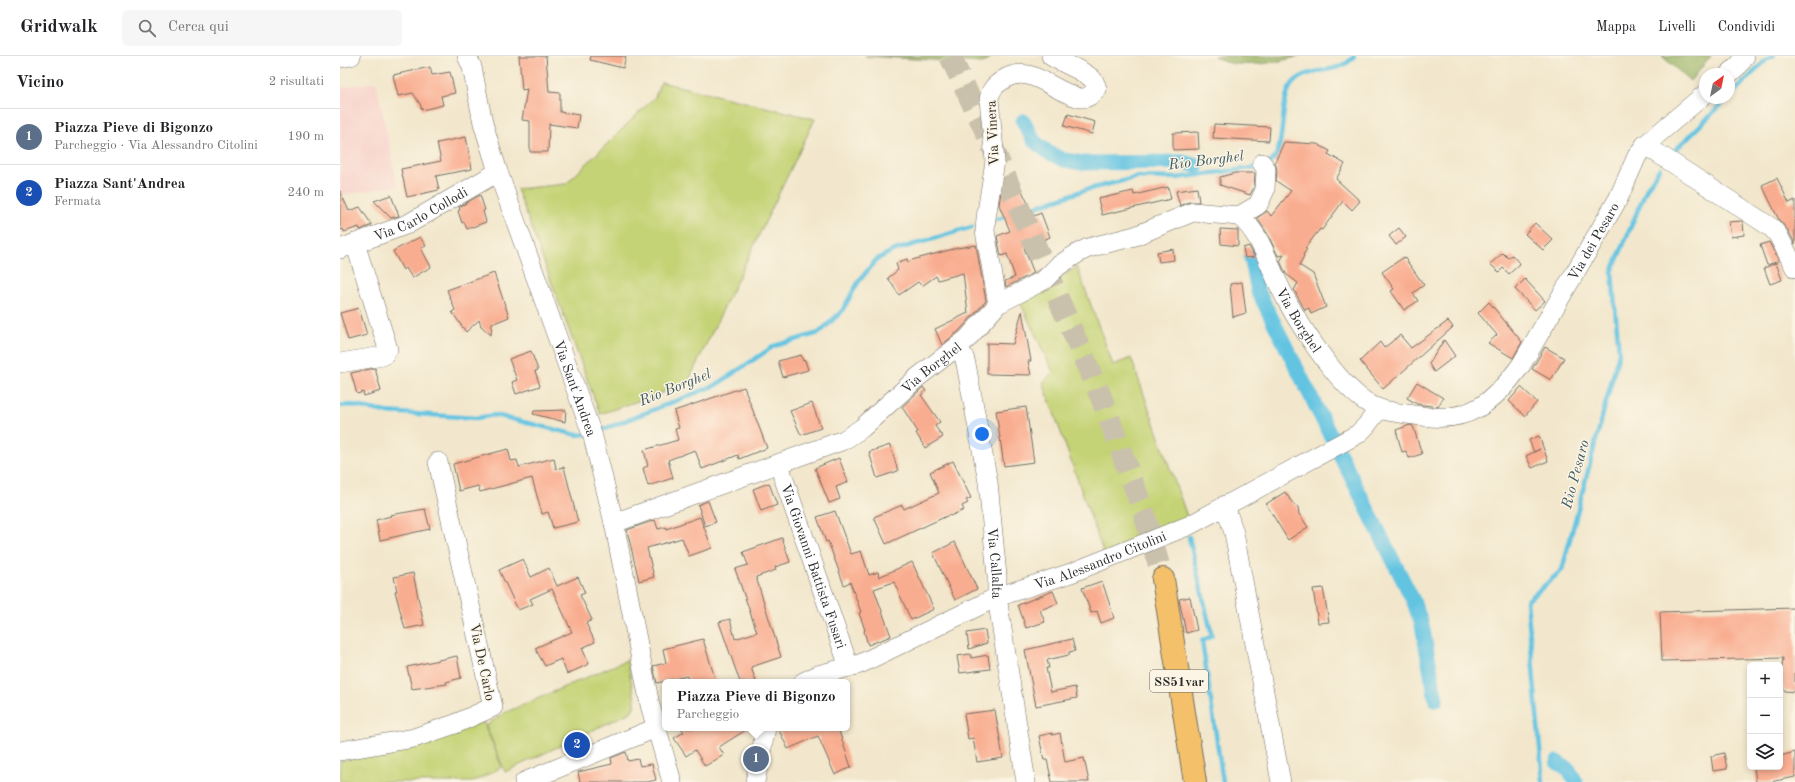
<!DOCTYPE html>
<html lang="it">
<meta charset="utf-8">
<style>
:root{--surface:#fff;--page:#f6f6f6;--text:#202124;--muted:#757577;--line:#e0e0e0;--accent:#d1495b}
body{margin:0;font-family:"Old Standard TT",serif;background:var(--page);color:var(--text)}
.controls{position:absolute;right:12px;bottom:12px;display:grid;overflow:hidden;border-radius:6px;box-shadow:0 2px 6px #0003}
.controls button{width:36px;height:36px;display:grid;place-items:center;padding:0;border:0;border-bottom:1px solid var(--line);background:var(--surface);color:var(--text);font:20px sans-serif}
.compass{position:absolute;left:1359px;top:12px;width:36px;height:36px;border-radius:50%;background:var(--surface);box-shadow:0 2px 6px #0003;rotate:33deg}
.you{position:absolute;left:642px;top:378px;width:14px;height:14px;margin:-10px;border:3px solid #fff;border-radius:50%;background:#1a73e8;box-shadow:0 0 0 6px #1a73e833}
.badge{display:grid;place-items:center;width:26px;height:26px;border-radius:50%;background:var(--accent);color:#fff;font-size:13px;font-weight:700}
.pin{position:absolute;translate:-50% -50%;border:2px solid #fff;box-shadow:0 1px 4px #0006}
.popup{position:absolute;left:322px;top:623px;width:188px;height:52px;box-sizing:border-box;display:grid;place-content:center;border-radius:6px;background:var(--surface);filter:drop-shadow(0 1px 3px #0005);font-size:13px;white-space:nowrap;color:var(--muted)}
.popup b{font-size:15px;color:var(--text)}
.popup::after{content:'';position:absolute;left:50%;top:100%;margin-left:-8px;border:8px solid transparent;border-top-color:var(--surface)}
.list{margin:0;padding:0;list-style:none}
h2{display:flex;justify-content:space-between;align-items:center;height:52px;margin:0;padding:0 16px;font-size:17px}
h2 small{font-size:13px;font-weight:400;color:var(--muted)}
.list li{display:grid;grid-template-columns:26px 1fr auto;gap:12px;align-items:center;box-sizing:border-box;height:56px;padding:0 16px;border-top:1px solid var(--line)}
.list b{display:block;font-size:15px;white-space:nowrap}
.list p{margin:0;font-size:13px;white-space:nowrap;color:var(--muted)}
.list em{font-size:13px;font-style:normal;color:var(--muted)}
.icon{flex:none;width:22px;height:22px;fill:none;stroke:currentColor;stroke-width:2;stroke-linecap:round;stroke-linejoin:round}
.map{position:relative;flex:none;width:1455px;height:726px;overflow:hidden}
header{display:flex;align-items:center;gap:24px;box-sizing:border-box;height:56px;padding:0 20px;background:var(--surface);border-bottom:1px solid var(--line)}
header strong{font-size:19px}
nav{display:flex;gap:22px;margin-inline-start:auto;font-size:14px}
.search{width:280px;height:36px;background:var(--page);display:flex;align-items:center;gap:10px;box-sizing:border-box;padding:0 14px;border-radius:6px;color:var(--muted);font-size:15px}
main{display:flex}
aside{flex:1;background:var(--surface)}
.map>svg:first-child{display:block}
</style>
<header>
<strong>Gridwalk</strong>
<div class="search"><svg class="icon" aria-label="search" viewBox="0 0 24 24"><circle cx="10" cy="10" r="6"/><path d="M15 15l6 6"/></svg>Cerca qui</div>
<nav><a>Mappa</a><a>Livelli</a><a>Condividi</a></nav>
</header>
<main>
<aside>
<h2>Vicino<small>2 risultati</small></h2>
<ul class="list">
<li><span class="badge" style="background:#5c6f8a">1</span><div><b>Piazza Pieve di Bigonzo</b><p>Parcheggio · Via Alessandro Citolini</p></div><em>190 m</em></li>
<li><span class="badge" style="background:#1a4fb4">2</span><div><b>Piazza Sant'Andrea</b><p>Fermata</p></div><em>240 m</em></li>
</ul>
</aside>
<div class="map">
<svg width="1455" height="726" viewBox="0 0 1455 726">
<rect width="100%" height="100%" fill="#fcf5e5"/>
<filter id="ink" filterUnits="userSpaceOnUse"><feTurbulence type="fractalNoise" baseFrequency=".025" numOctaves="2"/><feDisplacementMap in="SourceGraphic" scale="8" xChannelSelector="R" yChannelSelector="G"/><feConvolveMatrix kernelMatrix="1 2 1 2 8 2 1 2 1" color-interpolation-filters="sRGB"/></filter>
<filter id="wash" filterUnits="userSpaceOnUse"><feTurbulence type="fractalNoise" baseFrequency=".012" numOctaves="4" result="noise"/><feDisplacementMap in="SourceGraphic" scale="16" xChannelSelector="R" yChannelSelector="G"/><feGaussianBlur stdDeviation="0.9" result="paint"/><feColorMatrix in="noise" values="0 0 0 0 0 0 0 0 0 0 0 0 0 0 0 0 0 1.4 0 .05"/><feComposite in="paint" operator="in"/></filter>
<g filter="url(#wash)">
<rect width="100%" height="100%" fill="#f2e7cc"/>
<!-- built -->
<polygon fill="#f7d0ca" points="36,26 58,130 0,139 0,32"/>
<!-- green -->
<g fill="#c4d374" stroke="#787f50">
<polygon points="321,26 475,63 347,328 260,358 177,133 226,128 315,41"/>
<polygon points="737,211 773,309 791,302 850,469 766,504 703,326 713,316 678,242 700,234"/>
<polygon points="287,604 295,644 295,649 291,656 165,716 146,670 164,657"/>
<polygon points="143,665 162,711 133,726 0,726 0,705 76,691"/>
</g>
<!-- forest -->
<g fill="#9bb566" stroke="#637048">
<polygon points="525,0 651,0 648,5 642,7"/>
<path d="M874 0H959C938 7 892 15 874 0Z"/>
<polygon points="1322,0 1371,0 1350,25"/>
</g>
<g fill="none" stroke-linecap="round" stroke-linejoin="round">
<!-- stream -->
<g stroke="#64c4e2" stroke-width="4.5">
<polyline points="1389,41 1427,3 1433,0"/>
<polyline points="1329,100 1388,42"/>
<path d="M928 108C947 98 939 49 950 31 964 8 999 21 1014 0"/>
<polyline points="686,154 745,134 798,121 837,122 919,111"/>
<polyline points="656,164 670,159"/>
<polyline points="0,350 11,349 46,356 136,362 155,359 237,379 248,378"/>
<polyline points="257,376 376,329 434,290 479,277 502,255 519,225 536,204 552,195 632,171"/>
<polyline points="849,481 872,580 862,585 883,726"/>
<polyline points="1203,726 1187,545 1222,514 1279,297 1272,216 1307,132 1320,112"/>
</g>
<!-- canal -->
<g stroke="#64c4e2" stroke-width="15">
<polyline points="683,65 694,85 709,97 724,104 743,107 842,106 857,110"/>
<polyline points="911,201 918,235 1073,544 1082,569 1096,644"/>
<polyline points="1217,706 1229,714 1236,726"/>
</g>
</g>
<g id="blocks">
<!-- building -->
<g fill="#f9ad90">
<polygon points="179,0 206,0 209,36 220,37 220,56 239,59 237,72 209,68 208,96 190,96 190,65 182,64 187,33 182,34"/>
<polygon points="251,0 286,0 283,12 250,4"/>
<polygon points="90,11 92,19 110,16 115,37 101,40 103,49 82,54 80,48 73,37 58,40 53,19"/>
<polygon points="728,58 755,66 752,78 724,70"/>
<polygon points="874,68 930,71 929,85 873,82"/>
<polygon points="858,76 859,93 833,94 833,77"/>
<polygon points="126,81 132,113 96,120 99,134 67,141 61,113 101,105 97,87"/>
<polygon points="944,86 977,88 990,95 988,98 1005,108 996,123 1020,145 1012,154 1003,145 982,174 980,173 965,192 967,193 963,199 964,200 959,209 973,218 986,251 971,258 969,252 965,254 954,234 958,227 946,218 940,205 944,199 938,200 927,177 917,162 927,155 931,160 951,135 936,125 937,114 935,106"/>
<polygon points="895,117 915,117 914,131 910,139 880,129 880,121"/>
<polygon points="674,118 694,160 701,157 710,181 684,192 694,217 666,231 665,225 675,221 667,198 661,200 657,180 670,175 659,149 661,135 663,135 663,124"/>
<polygon points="1437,122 1449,147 1455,144 1455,188 1448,174 1439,164 1422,129"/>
<polygon points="828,131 831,143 762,159 758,143 793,135 794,139"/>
<polygon points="857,132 859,146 849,146 840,150 836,135"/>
<polygon points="0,135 9,155 20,151 32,169 20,174 19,171 4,176 3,173 0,174"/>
<polygon points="51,139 59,160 51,162 34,145"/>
<polygon points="140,139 145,154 143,155 146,166 127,173 124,166 122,167 118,155 120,154 119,151"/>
<polygon points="1401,165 1403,166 1404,179 1391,181 1389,166"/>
<polygon points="1195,167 1213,184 1203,194 1185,178"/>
<polygon points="1059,172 1066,181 1056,189 1049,180"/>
<polygon points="880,173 898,174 898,190 881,188"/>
<polygon points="80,181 86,190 81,192 91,211 72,222 66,212 63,214 53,195"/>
<polygon points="1429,186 1439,205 1427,209 1420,189"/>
<polygon points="636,189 646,245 619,275 602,289 595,273 628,257 623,217 598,224 596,220 582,230 578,226 559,239 548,222 558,214 556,207 567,203 568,207 572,204 617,192"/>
<polygon points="909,190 915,201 905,202 903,192"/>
<polygon points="833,193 834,204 819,206 817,196"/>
<polygon points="1163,197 1168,202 1172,199 1180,208 1169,218 1163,212 1159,216 1150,208"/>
<polygon points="1064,201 1084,229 1073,237 1078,245 1064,254 1051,235 1054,233 1042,216"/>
<polygon points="1436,207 1442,224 1430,228 1424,212"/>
<polygon points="154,217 169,261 152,268 151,279 141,270 139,264 126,276 112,256 115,254 107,234"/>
<polygon points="1185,223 1205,245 1195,254 1175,233"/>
<polygon points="902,226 906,257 893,261 890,228"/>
<polygon points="1149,246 1182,286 1173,302 1148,287 1157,279 1138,257"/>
<polygon points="19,252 27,279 8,284 0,257"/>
<polygon points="682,255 691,305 688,305 691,319 647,318 647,287 673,288"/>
<polygon points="1108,265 1113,271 1043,333 1020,305 1040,286 1044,292 1060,279 1071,292"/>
<polygon points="1104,284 1115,300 1094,316 1089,308"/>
<polygon points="1205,291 1224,302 1211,324 1192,313"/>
<polygon points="191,295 198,314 195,315 200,330 176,338 172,326 177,324 169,303"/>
<polygon points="461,299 463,305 465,304 468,314 443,321 438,305"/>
<polygon points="35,312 41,335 24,340 23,336 17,338 11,317"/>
<polygon points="1077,326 1103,342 1098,351 1077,348 1067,342"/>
<polygon points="404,331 427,392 399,403 398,399 362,413 355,394 328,404 333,422 308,430 303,412 308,410 304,394 338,384 335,373 339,372 334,355"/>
<polygon points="583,331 586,335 581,339 600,366 595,370 603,381 585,392 576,377 578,376 562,351"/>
<polygon points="1181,331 1197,346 1185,360 1169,345"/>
<polygon points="472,347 481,372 461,379 450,355"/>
<polygon points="686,351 694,406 664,410 656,355"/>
<polygon points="226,354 225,366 193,358 194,355"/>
<polygon points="1070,369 1073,370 1082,398 1069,402 1066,395 1062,396 1056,374"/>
<polygon points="1199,380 1208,405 1192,412 1186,400 1200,393 1194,396 1189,384"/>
<polygon points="550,389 558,415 537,422 529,396"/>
<polygon points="168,393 171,405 177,404 179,411 214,402 216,413 224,411 238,466 213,472 208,456 202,458 192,422 140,436 138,430 119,435 113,408"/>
<polygon points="499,402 508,426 496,431 500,443 489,447 475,412"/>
<polygon points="613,405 631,442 626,444 628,447 622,450 624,454 610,460 609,459 546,488 534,461 562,449 564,453 599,437 590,416"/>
<polygon points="429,427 437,449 421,455 413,433"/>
<polygon points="945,436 954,449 958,451 959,458 968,471 948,484 926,448"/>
<polygon points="368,445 376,466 365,470 358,449"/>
<polygon points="85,453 90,473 40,484 36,464 51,460 50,459"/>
<polygon points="495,455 511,498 521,495 529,519 538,516 539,521 572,506 594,553 571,564 554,526 534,533 551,580 528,589 524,575 525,574 519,557 521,556 510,526 504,529 488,485 486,486 477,461"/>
<polygon points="360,461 372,492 349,500 342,482 307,492 314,521 299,525 287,474 315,464 318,473 326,471 326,473"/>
<polygon points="442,482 450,506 435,511 436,514 416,521 441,601 411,611 416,626 400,626 379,566 390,563 395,583 417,576 395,513 408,509 403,496"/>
<polygon points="615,486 637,533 615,544 593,497"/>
<polygon points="183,503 191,521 209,512 217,530 238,521 245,537 240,539 252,564 246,567 255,586 242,592 249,608 227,618 221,603 205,610 195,592 232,576 212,533 190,543 193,548 178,554 159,514"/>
<polygon points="73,517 84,569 65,573 55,535 57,535 54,521"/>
<polygon points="762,525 774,562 761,567 757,555 751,557 742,532"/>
<polygon points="983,532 989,566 978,567 973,533"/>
<polygon points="713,535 718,547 700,554 705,566 686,572 678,549"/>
<polygon points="850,541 857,574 846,577 839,543"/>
<polygon points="1455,552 1455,636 1445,635 1440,627 1443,602 1322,605 1320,556"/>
<polygon points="645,574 647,587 629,593 627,577"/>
<polygon points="363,583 376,626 349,626 347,620 317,627 313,610 326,607 323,593"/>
<polygon points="732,583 735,595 729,596 729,599 707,604 709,612 706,612 711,636 735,631 737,642 696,650 685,594"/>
<polygon points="630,598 631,602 648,599 650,613 620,617 617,600"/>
<polygon points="117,600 121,622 106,626 107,628 72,633 67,611"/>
<polygon points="655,654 663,702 637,706 633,682 628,683 624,658"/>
<polygon points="341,672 409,672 379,691 384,699 365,710 355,694 346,700 334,682 344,676"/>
<polygon points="438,672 498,672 511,711 495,719 478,680 448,693"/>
<polygon points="712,677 712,679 720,677 725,706 744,702 749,726 712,726 707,704 704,704 699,680"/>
<polygon points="286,696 288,705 298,703 300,710 312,708 316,724 307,726 240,726 238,716 272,708 271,702"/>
<polygon points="1455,696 1455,721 1430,726 1416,726 1414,711 1440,711 1440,700"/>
<polygon points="1384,697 1387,713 1373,715 1371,700"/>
</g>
</g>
</g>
<g filter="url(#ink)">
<use href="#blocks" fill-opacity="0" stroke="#716d63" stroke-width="1"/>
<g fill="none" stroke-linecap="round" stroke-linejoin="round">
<!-- major-tunnel -->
<polyline stroke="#cac1ac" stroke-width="22" stroke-dasharray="22 11" stroke-linecap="butt" points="610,0 646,76 761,341 804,457 823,523"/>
<defs>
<g id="minor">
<path id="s1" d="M127 0 132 11 143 67 158 116 253 381 274 467 310 649 332 726"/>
<polyline points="0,2 11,0"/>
<polyline points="1389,18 1399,9 1405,0"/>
<polyline points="1305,89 1432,172 1438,179 1455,212"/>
<path id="s2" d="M899 160C920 177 927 204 938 227 954 262 997 330 1031 349 1045 357 1064 357 1081 360 1129 368 1154 346 1181 309L1278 143 1297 100 1305 89 1365 38"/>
<path id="s3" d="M0 193 68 168 158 116"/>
<path d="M658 248 645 175 646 162 655 105 649 43C651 33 655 29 663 24 689 5 715 38 741 42 748 43 752 38 757 33 756 30 755 26 753 24 747 16 722 7 711 0"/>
<path id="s4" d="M617 291 624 301 626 308 648 426 657 520V541L686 726"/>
<polyline points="0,307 43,300 48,293 15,187"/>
<path id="s5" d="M439 409 509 611"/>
<polyline points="885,449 894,477 941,726"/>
<path id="s6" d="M274 467 504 384 522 372 578 321 627 283 658 248 704 224 718 210 738 197 748 192 795 180 853 156 899 160 918 149 925 134 926 113 922 107"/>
<path id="s7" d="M463 626 478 619 520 608 657 541 731 517 850 469 1018 378 1026 370 1039 353"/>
<polyline points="0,695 74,682 115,668 153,651 98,406"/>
<polyline points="184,726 316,672"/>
<polyline points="415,726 426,672"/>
</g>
<polyline id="major" points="823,523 855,726"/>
</defs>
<!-- minor casing -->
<use href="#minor" stroke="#716d63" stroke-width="20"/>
<!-- major casing -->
<use href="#major" stroke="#716d63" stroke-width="24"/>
<!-- minor -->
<use href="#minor" stroke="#fff" stroke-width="19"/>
<!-- major -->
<use href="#major" stroke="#f4c16a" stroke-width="22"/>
</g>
</g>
<g text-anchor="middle" stroke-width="3" stroke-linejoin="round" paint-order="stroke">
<!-- shield labels -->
<rect fill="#fcf5e5" stroke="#6a6863" stroke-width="1" x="810" y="614" width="58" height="22" rx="3"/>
<g font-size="13" font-weight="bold" fill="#2b2b2b">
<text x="839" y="630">SS51var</text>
</g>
<!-- street labels -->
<g font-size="14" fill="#2b2b2b" stroke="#fcf5e5">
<text transform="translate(652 77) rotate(-93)" y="5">Via Vinera</text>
<text dy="5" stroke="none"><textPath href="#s3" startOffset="88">Via Carlo Collodi</textPath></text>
<text dy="5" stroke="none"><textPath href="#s2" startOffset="548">Via dei Pesaro</textPath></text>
<text dy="5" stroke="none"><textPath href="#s2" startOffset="121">Via Borghel</textPath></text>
<text dy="5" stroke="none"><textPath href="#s6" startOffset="358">Via Borghel</textPath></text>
<text dy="5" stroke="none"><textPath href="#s1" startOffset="350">Via Sant'Andrea</textPath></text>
<text dy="5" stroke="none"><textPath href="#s7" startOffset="322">Via Alessandro Citolini</textPath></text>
<text dy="5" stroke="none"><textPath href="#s4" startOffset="221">Via Callalta</textPath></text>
<text dy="5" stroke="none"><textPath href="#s5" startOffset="107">Via Giovanni Battista Fusari</textPath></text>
<text transform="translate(143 606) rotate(78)" y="5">Via De Carlo</text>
</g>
<!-- water labels -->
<g font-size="15" font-style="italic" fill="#3c5962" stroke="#fcf5e5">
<text transform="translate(866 104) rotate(-7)" y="5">Rio Borghel</text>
<text transform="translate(335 331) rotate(-22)" y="5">Rio Borghel</text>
<text transform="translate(1235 418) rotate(-75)" y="5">Rio Pesaro</text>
</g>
</g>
</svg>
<div class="controls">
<button>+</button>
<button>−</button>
<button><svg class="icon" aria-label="layers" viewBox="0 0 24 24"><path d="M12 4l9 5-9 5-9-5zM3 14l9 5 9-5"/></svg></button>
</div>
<svg class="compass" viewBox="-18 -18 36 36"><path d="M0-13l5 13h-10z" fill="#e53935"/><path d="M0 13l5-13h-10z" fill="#757577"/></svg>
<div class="you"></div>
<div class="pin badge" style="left:416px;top:703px;background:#5c6f8a">1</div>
<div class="popup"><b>Piazza Pieve di Bigonzo</b>Parcheggio</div>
<div class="pin badge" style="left:237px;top:689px;background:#1a4fb4">2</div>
</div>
</main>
